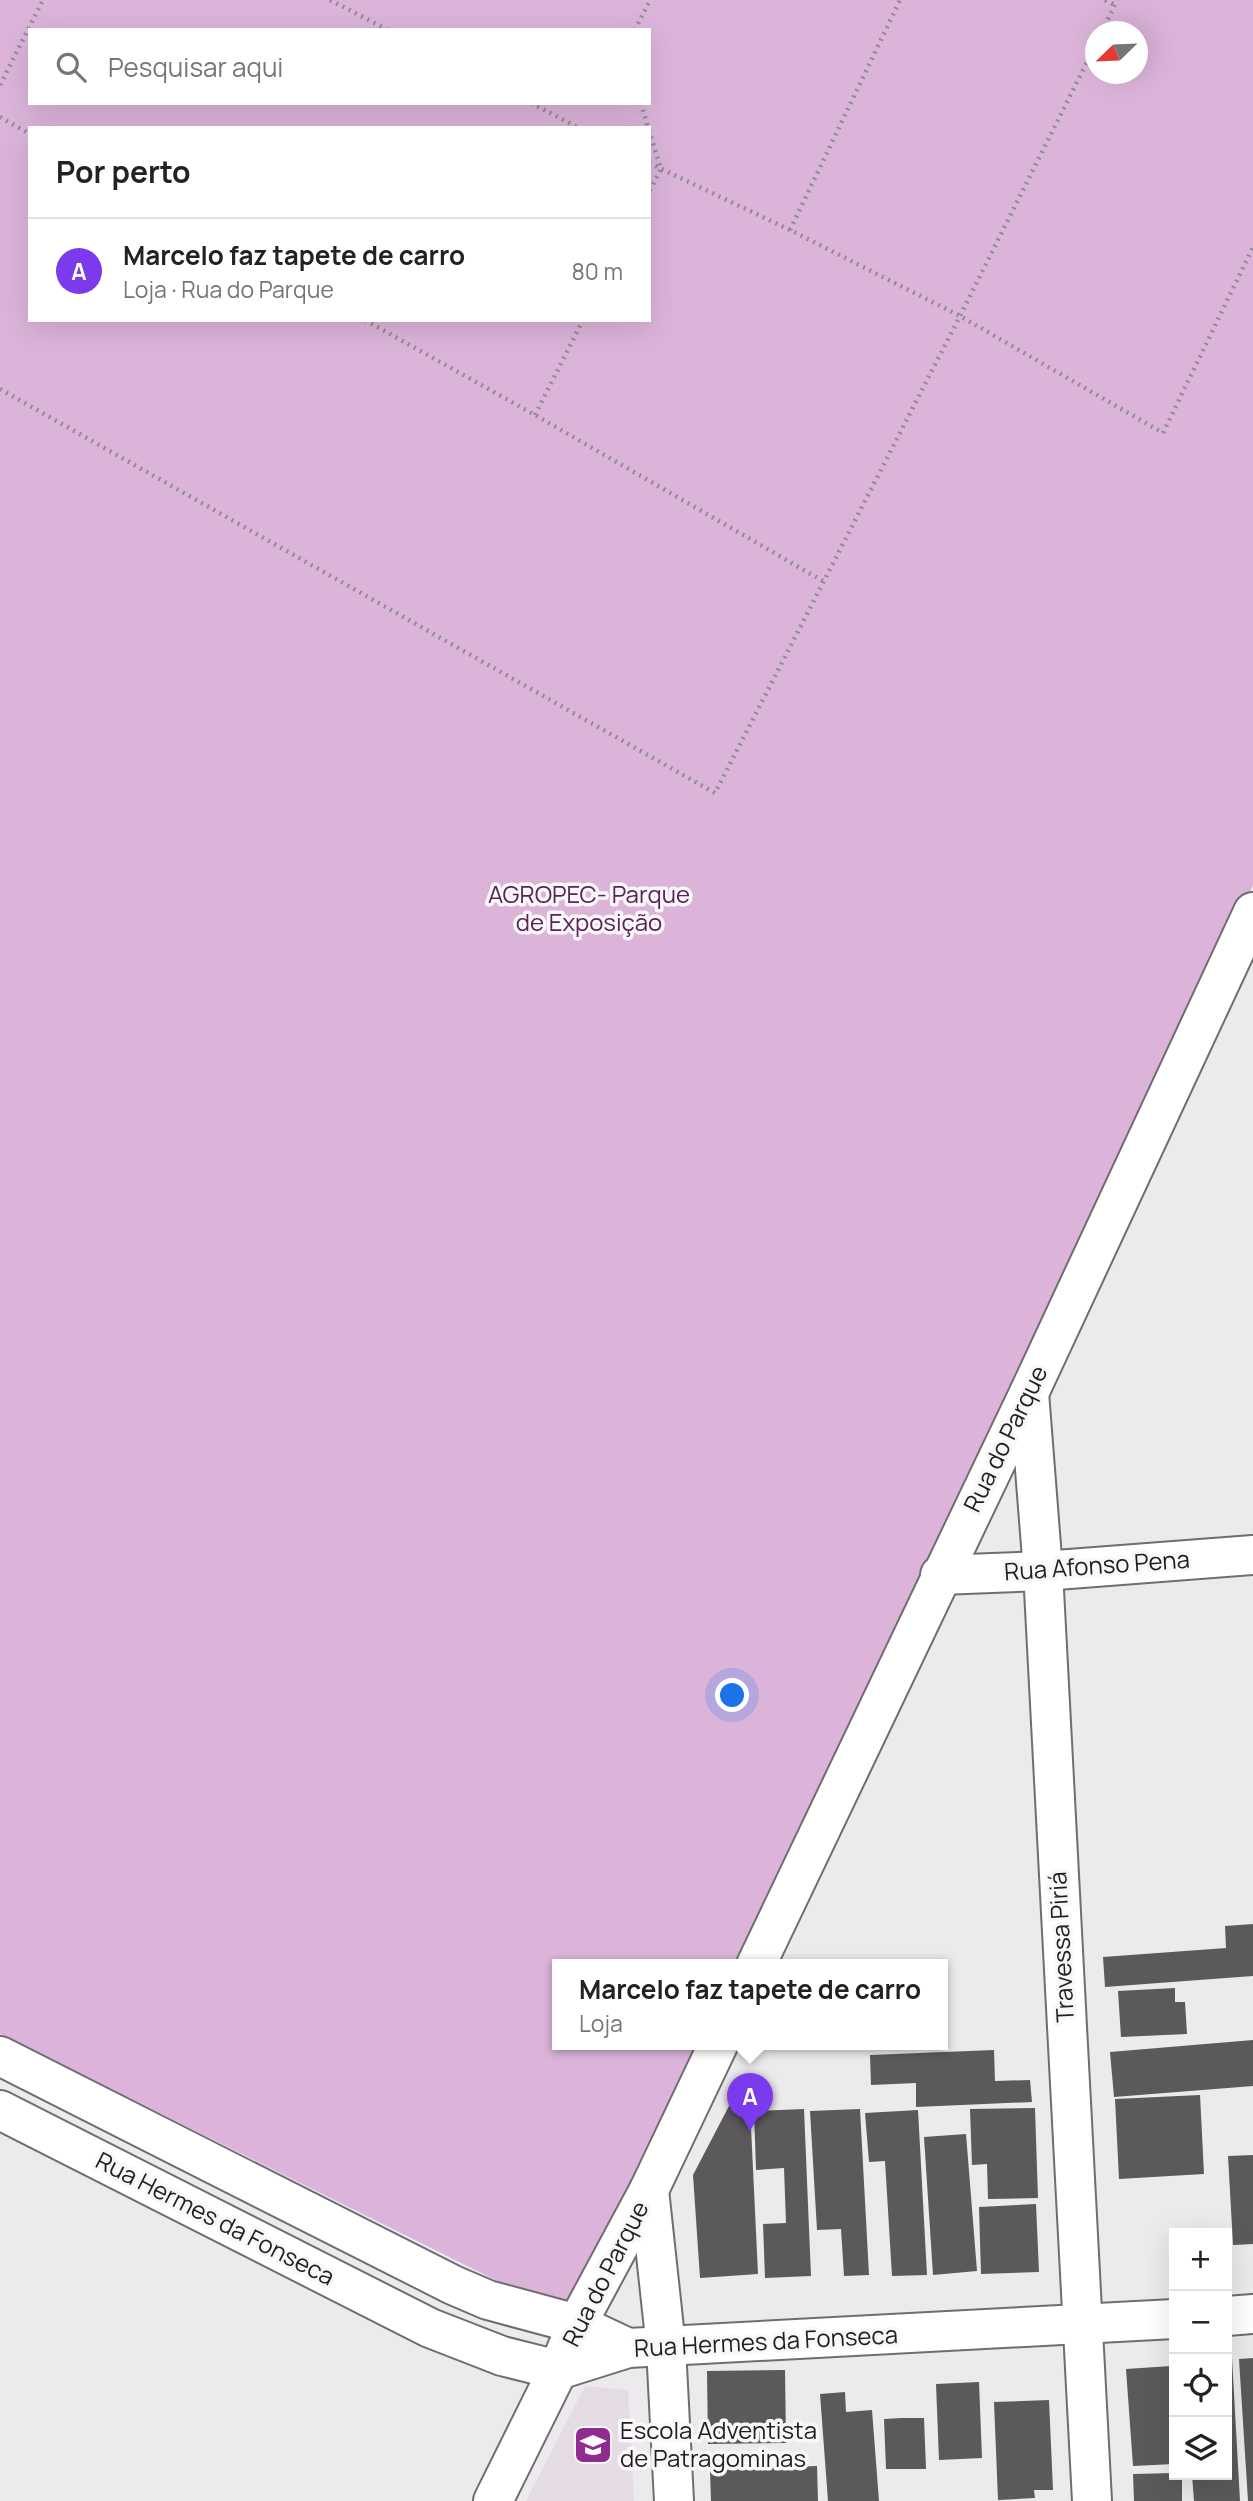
<!DOCTYPE html>
<html lang="pt">
<meta charset="utf-8">
<style>
:root{--surface:#fff;--page:#f6f6f6;--text:#222;--muted:#767676;--line:#e0e0e0;--accent:#7c3aed}
body{margin:0;font-family:Manrope,sans-serif;background:var(--page);color:var(--text)}
.controls{position:absolute;right:21px;bottom:21px;display:grid;overflow:hidden;border-radius:0px;box-shadow:0 7px 28px #0002}
.controls button{width:63px;height:63px;display:grid;place-items:center;padding:0;border:0;border-bottom:2px solid var(--line);background:var(--surface);color:var(--text);font:35px sans-serif}
.compass{position:absolute;left:1085px;top:21px;width:63px;height:63px;border-radius:50%;background:var(--surface);box-shadow:0 7px 28px #0002;rotate:247deg}
.you{position:absolute;left:733px;top:1696px;width:24px;height:24px;margin:-18px;border:5px solid #fff;border-radius:50%;background:#1a73e8;box-shadow:0 0 0 10px #1a73e833}
.badge{display:grid;place-items:center;width:46px;height:46px;border-radius:50%;background:var(--accent);color:#fff;font-size:23px;font-weight:700}
.pin{position:absolute;translate:-50% -58px;filter:drop-shadow(0 2px 4px #0008)}
.pin::after{content:'';position:absolute;top:37px;width:24px;height:21px;background:inherit;clip-path:polygon(0 0,100% 0,50% 100%)}
.popup{position:absolute;left:552px;top:1959px;width:396px;height:91px;box-sizing:border-box;display:grid;place-content:center;border-radius:0px;background:var(--surface);filter:drop-shadow(0 2px 5px #0005);font-size:23px;white-space:nowrap;color:var(--muted)}
.popup b{font-size:26px;color:var(--text)}
.popup::after{content:'';position:absolute;left:50%;top:100%;margin-left:-14px;border:14px solid transparent;border-top-color:var(--surface)}
.list{margin:0;padding:0;list-style:none}
h2{display:flex;justify-content:space-between;align-items:center;height:91px;margin:0;padding:0 28px;font-size:30px}
h2 small{font-size:23px;font-weight:400;color:var(--muted)}
.list li{display:grid;grid-template-columns:46px 1fr auto;gap:21px;align-items:center;box-sizing:border-box;height:105px;padding:0 28px;border-top:2px solid var(--line)}
.list b{display:block;font-size:26px;white-space:nowrap}
.list p{margin:0;font-size:23px;white-space:nowrap;color:var(--muted)}
.list em{font-size:23px;font-style:normal;color:var(--muted)}
.icon{flex:none;width:38px;height:38px;fill:none;stroke:currentColor;stroke-width:2;stroke-linecap:round;stroke-linejoin:round}
.map{position:relative;flex:none;width:1253px;height:2501px;overflow:hidden}
.search{position:absolute;background:var(--surface);box-shadow:0 7px 28px #0002;left:28px;top:28px;width:623px;height:77px;display:flex;align-items:center;gap:18px;box-sizing:border-box;padding:0 24px;border-radius:0px;color:var(--muted);font-size:26px}
.panel{position:absolute;background:var(--surface);box-shadow:0 7px 28px #0002;left:28px;top:126px;width:623px;height:196px;border-radius:0px}
.map>svg:first-child{display:block}
</style>
<div class="map">
<svg width="1253" height="2501" viewBox="0 0 1253 2501">
<rect width="100%" height="100%" fill="#edeaed"/>
<!-- built -->
<polygon fill="#e4dbe3" points="585,2386 628,2390 634,2501 526,2501"/>
<!-- green -->
<path fill="#dcb4da" fill-rule="evenodd" d="M0 0H1253V885L738 1965H558V2045H700L576 2306H548L0 2034ZM30 30H649V103H30ZM1096 32H1138V74H1096ZM30 128H649V320H30Z"/>
<!-- building -->
<g fill="#5c595c">
<polygon points="1253,1924 1253,1976 1105,1987 1103,1957 1226,1948 1225,1926"/>
<polygon points="1175,1988 1175,2002 1185,2002 1187,2034 1121,2037 1118,1991"/>
<polygon points="1253,2040 1253,2086 1114,2097 1110,2052"/>
<polygon points="994,2050 995,2081 1030,2080 1032,2102 916,2107 916,2083 871,2085 870,2055"/>
<polygon points="1200,2095 1204,2174 1119,2179 1115,2099"/>
<polygon points="729,2106 750,2106 758,2274 700,2278 693,2175"/>
<polygon points="1035,2108 1038,2198 988,2199 987,2164 972,2165 970,2109"/>
<polygon points="804,2109 811,2276 765,2278 763,2224 786,2223 784,2168 756,2170 754,2111"/>
<polygon points="860,2109 869,2275 844,2276 841,2229 817,2230 810,2111"/>
<polygon points="918,2110 927,2275 892,2276 885,2161 869,2162 865,2113"/>
<polygon points="966,2134 977,2271 933,2275 924,2137"/>
<polygon points="1253,2155 1253,2244 1233,2245 1228,2156"/>
<polygon points="1036,2204 1039,2272 981,2274 979,2207"/>
<polygon points="1227,2358 1232,2358 1240,2501 1194,2501 1192,2475 1227,2475"/>
<polygon points="1253,2358 1253,2501 1248,2501 1239,2359"/>
<polygon points="1171,2366 1174,2411 1174,2464 1133,2466 1126,2369"/>
<polygon points="785,2370 786,2443 708,2444 707,2371"/>
<polygon points="979,2382 982,2458 939,2460 936,2384"/>
<polygon points="845,2392 846,2412 872,2410 879,2501 828,2501 820,2394"/>
<polygon points="1049,2400 1053,2490 1034,2490 1035,2498 998,2500 994,2402"/>
<polygon points="902,2418 924,2418 926,2469 886,2469 884,2419"/>
<polygon points="817,2466 818,2501 711,2501 710,2470"/>
<polygon points="1174,2473 1182,2475 1182,2501 1134,2501 1133,2474"/>
</g>
<g fill="none" stroke-linecap="round" stroke-linejoin="round">
<defs>
<g id="minor">
<polyline points="1029,1393 1043,1571 1092,2501"/>
<polyline points="940,1575 1043,1571 1253,1555"/>
<polyline points="649,2190 666,2347 674,2501"/>
</g>
<g id="tertiary">
<polyline points="756,1965 1029,1393 1253,912"/>
<polyline points="0,2056 453,2285 488,2300 577,2324 628,2348"/>
<polyline points="0,2110 430,2328 502,2356 558,2370 628,2348 1174,2319"/>
<polyline points="1227,2316 1253,2314"/>
<polyline points="493,2501 558,2370 577,2324 649,2190 718,2045"/>
</g>
</defs>
<!-- minor casing -->
<use href="#minor" stroke="#706d70" stroke-width="42"/>
<!-- tertiary casing -->
<use href="#tertiary" stroke="#706d70" stroke-width="42"/>
<!-- path -->
<g stroke="#8f8d8f" stroke-width="4.5" stroke-dasharray="2 5" stroke-linecap="butt">
<polyline points="330,0 388,30"/>
<polyline points="1105,0 1115,5"/>
<polyline points="635,30 650,0"/>
<polyline points="1102,32 1117,0"/>
<polyline points="0,85 43,0"/>
<polyline points="531,103 579,128"/>
<polyline points="641,103 648,128"/>
<polyline points="0,117 30,134"/>
<polyline points="649,130 661,169 649,192"/>
<polyline points="649,163 790,230 960,316 1163,433 1253,247"/>
<polyline points="790,230 900,0"/>
<polyline points="365,320 535,415 823,581"/>
<polyline points="0,389 715,793 960,316 1096,44"/>
<polyline points="535,415 583,320"/>
</g>
<!-- minor -->
<use href="#minor" stroke="#fff" stroke-width="38"/>
<!-- tertiary -->
<use href="#tertiary" stroke="#fff" stroke-width="38"/>
</g>
<!-- icons -->
<defs>
<symbol id="school-square" viewBox="-11 -11 22 22"><rect x="-9" y="-9" width="18" height="18" rx="4" fill="#902b90" stroke="#faf7fa"/><path d="M0-5L7-2L0 1L-7-2ZM-4 1L0 2.5L4 1V4Q0 6-4 4Z" fill="#fff"/></symbol>
</defs>
<g fill-rule="evenodd">
<use href="#school-square" x="571" y="2423" width="44" height="44"/>
</g>
<g text-anchor="middle" stroke-width="7" stroke-linejoin="round" paint-order="stroke">
<!-- park labels -->
<g font-size="24" fill="#582457" stroke="#faf7fa">
<text x="589" y="903">AGROPEC- Parque<tspan x="589" dy="28">de Exposição</tspan></text>
</g>
<!-- street labels -->
<g font-size="24" fill="#201f20" stroke="#faf7fa">
<text transform="translate(1006 1439) rotate(-64)" y="8">Rua do Parque</text>
<text transform="translate(1097 1566) rotate(-4)" y="8">Rua Afonso Pena</text>
<text transform="translate(1062 1947) rotate(-93)" y="8">Travessa Piriá</text>
<text transform="translate(215 2219) rotate(27)" y="8">Rua Hermes da Fonseca</text>
<text transform="translate(606 2274) rotate(-63)" y="8">Rua do Parque</text>
<text transform="translate(766 2342) rotate(-3)" y="8">Rua Hermes da Fonseca</text>
</g>
<!-- poi labels -->
<g font-size="24" fill="#201f20" stroke="#faf7fa" text-anchor="start">
<text x="620" y="2439">Escola Adventista<tspan x="620" dy="28">de Patragominas</tspan></text>
</g>
</g>
</svg>
<div class="controls">
<button>+</button>
<button>−</button>
<button><svg class="icon" aria-label="locate" viewBox="0 0 24 24"><circle cx="12" cy="12" r="6"/><path d="M12 2v4M12 18v4M2 12h4M18 12h4"/></svg></button>
<button><svg class="icon" aria-label="layers" viewBox="0 0 24 24"><path d="M12 4l9 5-9 5-9-5zM3 14l9 5 9-5"/></svg></button>
</div>
<svg class="compass" viewBox="-18 -18 36 36"><path d="M0-13l5 13h-10z" fill="#e53935"/><path d="M0 13l5-13h-10z" fill="#767676"/></svg>
<div class="you"></div>
<div class="pin badge" style="left:750px;top:2131px">A</div>
<div class="popup"><b>Marcelo faz tapete de carro</b>Loja</div>
<div class="search"><svg class="icon" aria-label="search" viewBox="0 0 24 24"><circle cx="10" cy="10" r="6"/><path d="M15 15l6 6"/></svg>Pesquisar aqui</div>
<section class="panel">
<h2>Por perto<small></small></h2>
<ul class="list">
<li><span class="badge">A</span><div><b>Marcelo faz tapete de carro</b><p>Loja · Rua do Parque</p></div><em>80 m</em></li>
</ul>
</section>
</div>
